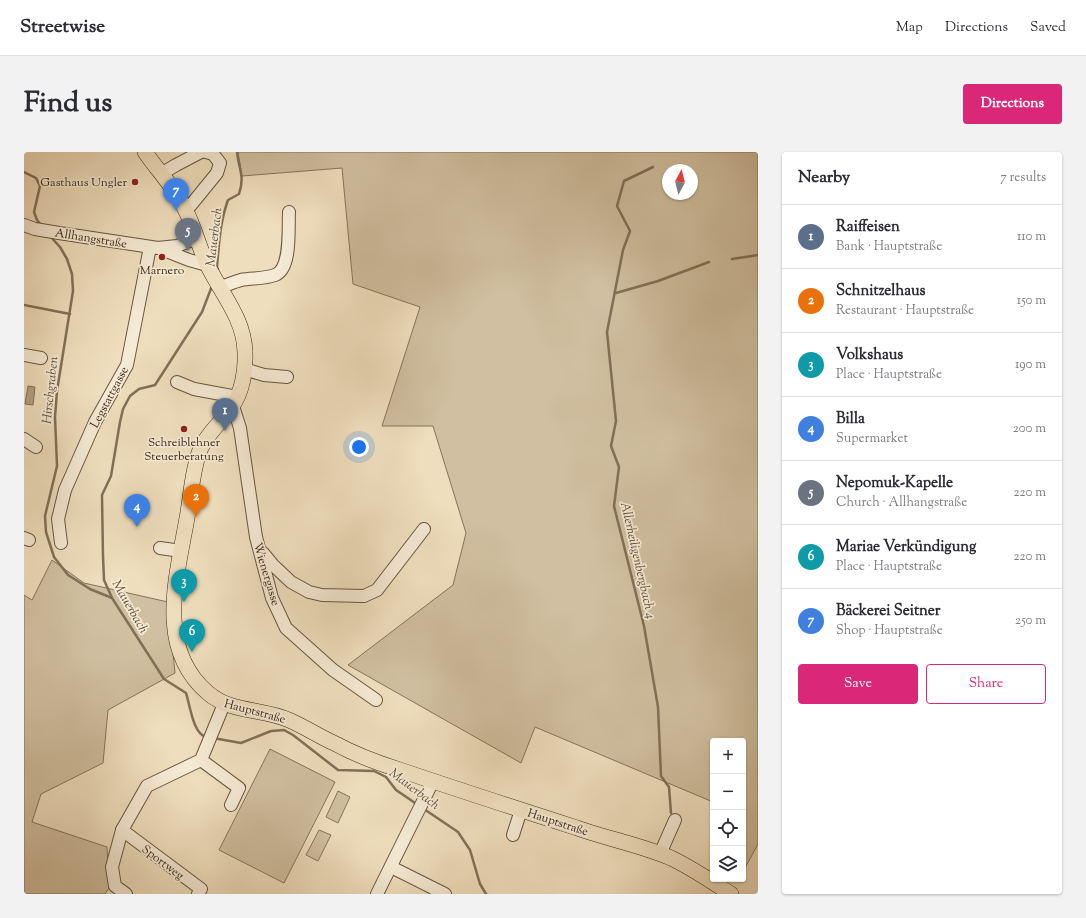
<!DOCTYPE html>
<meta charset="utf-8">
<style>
:root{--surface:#fff;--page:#f2f2f3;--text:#2b2b33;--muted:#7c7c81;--line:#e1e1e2;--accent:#db2777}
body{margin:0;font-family:"Sorts Mill Goudy",serif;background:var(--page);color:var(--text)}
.controls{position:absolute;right:12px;bottom:12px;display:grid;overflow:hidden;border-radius:4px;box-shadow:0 1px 3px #0004}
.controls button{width:36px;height:36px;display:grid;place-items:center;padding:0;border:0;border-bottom:1px solid var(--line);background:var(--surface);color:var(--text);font:20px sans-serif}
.compass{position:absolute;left:638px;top:12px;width:36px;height:36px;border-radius:50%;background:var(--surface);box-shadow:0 1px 3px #0004;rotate:7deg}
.you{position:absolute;left:335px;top:295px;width:14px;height:14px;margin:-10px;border:3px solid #fff;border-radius:50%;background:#1a73e8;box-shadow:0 0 0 6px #1a73e833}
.badge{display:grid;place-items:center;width:26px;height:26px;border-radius:50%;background:var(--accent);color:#fff;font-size:13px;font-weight:700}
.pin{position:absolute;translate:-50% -33px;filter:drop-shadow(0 1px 2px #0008)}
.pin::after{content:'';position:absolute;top:21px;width:14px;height:12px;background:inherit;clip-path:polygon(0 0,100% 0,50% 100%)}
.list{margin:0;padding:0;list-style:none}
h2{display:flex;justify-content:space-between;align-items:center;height:52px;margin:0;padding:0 16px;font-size:17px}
h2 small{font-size:13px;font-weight:400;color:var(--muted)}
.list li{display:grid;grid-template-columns:26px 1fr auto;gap:12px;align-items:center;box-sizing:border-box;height:64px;padding:0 16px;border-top:1px solid var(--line)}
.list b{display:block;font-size:15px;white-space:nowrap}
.list p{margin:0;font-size:13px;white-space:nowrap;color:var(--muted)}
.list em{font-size:13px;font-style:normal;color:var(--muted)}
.actions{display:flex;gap:8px;padding:12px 16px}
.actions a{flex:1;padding:9px 0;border:1px solid var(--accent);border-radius:4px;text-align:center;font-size:14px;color:var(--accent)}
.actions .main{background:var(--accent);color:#fff}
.icon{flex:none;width:22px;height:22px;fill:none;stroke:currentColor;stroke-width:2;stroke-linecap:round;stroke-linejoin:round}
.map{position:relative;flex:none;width:734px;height:742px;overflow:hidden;border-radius:4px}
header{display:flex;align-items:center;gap:24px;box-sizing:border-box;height:56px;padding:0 20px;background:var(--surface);border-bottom:1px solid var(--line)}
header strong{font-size:19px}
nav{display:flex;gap:22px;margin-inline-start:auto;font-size:14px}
.intro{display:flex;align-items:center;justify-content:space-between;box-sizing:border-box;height:96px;padding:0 24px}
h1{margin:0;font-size:28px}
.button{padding:10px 18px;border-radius:4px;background:var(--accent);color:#fff;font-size:14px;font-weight:700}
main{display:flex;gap:24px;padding:0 24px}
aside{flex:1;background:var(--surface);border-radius:4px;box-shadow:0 1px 3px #0004}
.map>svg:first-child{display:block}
</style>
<header>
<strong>Streetwise</strong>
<nav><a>Map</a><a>Directions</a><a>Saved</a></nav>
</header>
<div class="intro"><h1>Find us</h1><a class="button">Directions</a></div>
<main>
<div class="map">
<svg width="734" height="742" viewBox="0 0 734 742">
<rect width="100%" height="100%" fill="#efdebd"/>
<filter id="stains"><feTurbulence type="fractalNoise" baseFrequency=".005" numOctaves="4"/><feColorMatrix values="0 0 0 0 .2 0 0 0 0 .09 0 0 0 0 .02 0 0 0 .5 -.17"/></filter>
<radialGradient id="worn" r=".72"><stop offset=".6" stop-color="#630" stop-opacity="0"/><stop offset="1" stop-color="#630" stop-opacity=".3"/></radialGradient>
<!-- green -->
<g fill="#d0bfa0" stroke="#85745a" fill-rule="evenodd">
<path d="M214 0H734V692L721 716 719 715V589H689V650L511 575 497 611 324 513 429 433 442 381 409 274H358L396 155 329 132 318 16 218 24ZM644 18H668V42H644Z"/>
<polygon points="28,408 60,431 144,450 151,521 84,558 79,611 17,642 8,670 83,695 85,736 81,742 0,742 0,443 8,448"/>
<polygon points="246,597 311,630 260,731 195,698"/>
<polygon points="314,639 326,645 314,671 302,665"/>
<polygon points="295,678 307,683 294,709 282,703"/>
</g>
<!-- water -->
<polygon fill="#b1a084" stroke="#817057" points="4,234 11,235 9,253 1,252"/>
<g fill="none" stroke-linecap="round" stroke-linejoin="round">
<!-- stream -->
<g stroke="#817057" stroke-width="2.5">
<polyline points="629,15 600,29 593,54 606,79 599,98 583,180 592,269 587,294 595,315 590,354 620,474 634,555 637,624 645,635 647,661"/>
<polyline points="0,20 12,26 16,34 10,60 13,68 18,74"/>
<polyline points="26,84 36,95 43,107 48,122 49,139 33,239 31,265 33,314 21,364 22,380 30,405 44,423 66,437 88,446"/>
<polyline points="708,107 734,103"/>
<path d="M194 118 193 115C195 92 196 70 204 48L215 42C221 24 215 18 213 0"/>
<polyline points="592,141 634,129 685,110"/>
<polyline points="0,153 46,162"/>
<path d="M182 585C169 582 166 553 162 541L140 527 88 446 80 428 79 404 78 343 87 324 96 270 99 257 106 244 115 237 131 233 178 160 188 134"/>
<polyline points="189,586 217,591 247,579 260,578 269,583 314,618 350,619 362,625 372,638 394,653"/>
<polyline points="400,657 434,680 446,698 456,732 462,742"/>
</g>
<defs>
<g id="minor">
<polyline points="137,22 152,13 177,0"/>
<polyline points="162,59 193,21 196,11 189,2 182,0"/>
<polyline points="0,73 11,77 35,81 134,96 153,94 173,86"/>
<polyline points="137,97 165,108 183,113"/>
<path d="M197 135C203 133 210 130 217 128 228 126 240 127 251 123 268 117 264 75 265 60"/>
<polyline points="0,203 17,206"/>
<polyline points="220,217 240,223 263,225"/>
<polyline points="153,230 170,237 213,245"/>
<polyline points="209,254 216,276 232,385 248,446 262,476 309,518 352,548"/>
<polyline points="0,287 12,295"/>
<polyline points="0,386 5,388"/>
<polyline points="37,391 34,367 41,338 71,270 103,213 126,95"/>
<polyline points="136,396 157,399"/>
<polyline points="239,401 249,413 267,430 285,440 298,443 340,444 353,438 400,377"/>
<polyline points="177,608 215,636 207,653"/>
<polyline points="98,678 177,737 174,742"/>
<polyline points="489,683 497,658"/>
<polyline points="636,702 651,668"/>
<polyline points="367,715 421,742"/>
<polyline points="102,742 91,734 88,715 98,678 123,634 177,608 200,552"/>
<polyline points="353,742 409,629"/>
</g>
<path id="major" d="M121 0C134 19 151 36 161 57 171 76 175 97 185 116 199 144 220 167 221 200 222 219 218 241 207 256 197 271 183 281 176 298 168 318 167 345 163 366 153 424 131 496 184 541 207 561 238 556 265 568 281 575 296 585 312 592 332 603 354 611 376 618 435 638 494 657 553 676 584 687 617 693 647 706 668 716 687 729 707 742"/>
</defs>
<!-- minor casing -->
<use href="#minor" stroke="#67563e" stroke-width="14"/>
<!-- major casing -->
<use href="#major" stroke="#3a2914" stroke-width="16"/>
<!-- minor -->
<use href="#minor" stroke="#f5ead4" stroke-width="12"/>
<!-- major -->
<use href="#major" stroke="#efdebd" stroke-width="15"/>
</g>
<!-- markers -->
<g fill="#8f2418" stroke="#f5ead4" stroke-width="1.5">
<circle cx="111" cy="30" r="4"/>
<circle cx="138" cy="105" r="4"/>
<circle cx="160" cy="277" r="4"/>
</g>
<g text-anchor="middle" stroke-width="3.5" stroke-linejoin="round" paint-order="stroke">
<!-- poi labels -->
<g font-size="12" fill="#3a2914" stroke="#f5ead4">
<text x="103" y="34" text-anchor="end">Gasthaus Ungler</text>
<text x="138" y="122">Marnero</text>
<text x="160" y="294">Schreiblehner<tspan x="160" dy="14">Steuerberatung</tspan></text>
</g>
<!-- street labels -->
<g font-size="12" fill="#3a2914" stroke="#f5ead4">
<text transform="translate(67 86) rotate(9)" y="4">Allhangstraße</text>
<text transform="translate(85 245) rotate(-62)" y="4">Legstattgasse</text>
<text transform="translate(243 422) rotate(73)" y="4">Wienergasse</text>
<text transform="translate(231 559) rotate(15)" y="4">Hauptstraße</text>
<text transform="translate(534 670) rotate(18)" y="4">Hauptstraße</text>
<text transform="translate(139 710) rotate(37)" y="4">Sportweg</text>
</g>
<!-- water labels -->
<g font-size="13" font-style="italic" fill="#5e4d36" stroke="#f5ead4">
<text transform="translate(189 85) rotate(-83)" y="5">Mauerbach</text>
<text transform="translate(25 238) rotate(-84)" y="5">Hirschgraben</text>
<text transform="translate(615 408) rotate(77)" y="5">Allerheiligenbergbach 4</text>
<text transform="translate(107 454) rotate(60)" y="5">Mauerbach</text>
<text transform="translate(391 636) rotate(37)" y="5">Mauerbach</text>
</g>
</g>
<rect width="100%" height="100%" filter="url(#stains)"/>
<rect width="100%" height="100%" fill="url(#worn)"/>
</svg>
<div class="controls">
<button>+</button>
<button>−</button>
<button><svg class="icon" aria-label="locate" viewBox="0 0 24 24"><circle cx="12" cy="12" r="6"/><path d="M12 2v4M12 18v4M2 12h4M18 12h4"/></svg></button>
<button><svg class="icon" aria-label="layers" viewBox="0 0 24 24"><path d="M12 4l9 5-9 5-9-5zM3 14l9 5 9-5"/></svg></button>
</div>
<svg class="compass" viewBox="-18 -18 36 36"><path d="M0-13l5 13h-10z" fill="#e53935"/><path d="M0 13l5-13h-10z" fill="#7c7c81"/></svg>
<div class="you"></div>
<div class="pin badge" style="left:201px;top:279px;background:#5c6f8a">1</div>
<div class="pin badge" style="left:172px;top:365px;background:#e8710a">2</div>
<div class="pin badge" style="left:160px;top:450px;background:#0f9aa8">3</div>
<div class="pin badge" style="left:113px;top:375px;background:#3f7fe0">4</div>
<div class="pin badge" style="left:164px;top:99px;background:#6b7280">5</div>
<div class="pin badge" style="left:168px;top:500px;background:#0f9aa8">6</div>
<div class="pin badge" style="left:152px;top:59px;background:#3f7fe0">7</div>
</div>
<aside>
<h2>Nearby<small>7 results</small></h2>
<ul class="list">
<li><span class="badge" style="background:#5c6f8a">1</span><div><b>Raiffeisen</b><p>Bank · Hauptstraße</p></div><em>110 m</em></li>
<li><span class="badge" style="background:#e8710a">2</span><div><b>Schnitzelhaus</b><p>Restaurant · Hauptstraße</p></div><em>150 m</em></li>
<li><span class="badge" style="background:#0f9aa8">3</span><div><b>Volkshaus</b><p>Place · Hauptstraße</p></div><em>190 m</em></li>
<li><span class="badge" style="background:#3f7fe0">4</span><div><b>Billa</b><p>Supermarket</p></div><em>200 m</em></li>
<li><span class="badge" style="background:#6b7280">5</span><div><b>Nepomuk-Kapelle</b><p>Church · Allhangstraße</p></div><em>220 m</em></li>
<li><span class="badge" style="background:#0f9aa8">6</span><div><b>Mariae Verkündigung</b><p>Place · Hauptstraße</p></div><em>220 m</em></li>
<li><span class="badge" style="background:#3f7fe0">7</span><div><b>Bäckerei Seitner</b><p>Shop · Hauptstraße</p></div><em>250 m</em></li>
</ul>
<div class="actions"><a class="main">Save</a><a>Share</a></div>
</aside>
</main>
